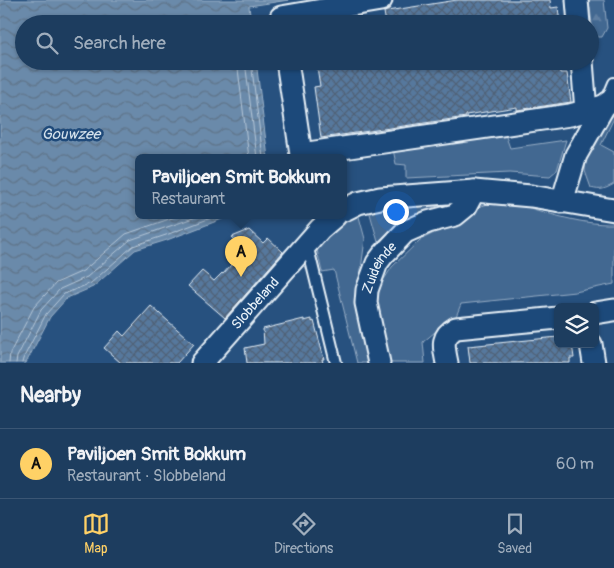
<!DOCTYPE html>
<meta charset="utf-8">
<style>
:root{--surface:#1d3d5f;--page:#2a4868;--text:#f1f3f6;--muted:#a0aebd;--line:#3b5674;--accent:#ffd166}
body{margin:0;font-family:Pangolin,sans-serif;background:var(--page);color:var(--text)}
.controls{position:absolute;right:15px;bottom:15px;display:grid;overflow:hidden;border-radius:8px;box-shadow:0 1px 4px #0004}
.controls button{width:45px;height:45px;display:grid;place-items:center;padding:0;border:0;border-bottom:1px solid var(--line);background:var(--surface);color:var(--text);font:25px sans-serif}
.you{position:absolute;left:395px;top:211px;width:18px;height:18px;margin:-12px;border:4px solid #fff;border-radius:50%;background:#1a73e8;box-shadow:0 0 0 8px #1a73e833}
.badge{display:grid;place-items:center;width:32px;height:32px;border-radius:50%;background:var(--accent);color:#111;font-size:16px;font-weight:700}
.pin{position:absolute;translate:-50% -41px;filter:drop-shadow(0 1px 2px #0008)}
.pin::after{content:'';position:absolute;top:26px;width:18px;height:15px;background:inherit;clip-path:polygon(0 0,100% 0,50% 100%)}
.popup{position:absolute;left:135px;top:154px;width:212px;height:65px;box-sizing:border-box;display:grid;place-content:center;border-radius:8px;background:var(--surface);filter:drop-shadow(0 1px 4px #0005);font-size:16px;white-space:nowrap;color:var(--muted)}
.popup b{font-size:19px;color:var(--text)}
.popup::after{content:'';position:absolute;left:50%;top:100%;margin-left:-10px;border:10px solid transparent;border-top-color:var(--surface)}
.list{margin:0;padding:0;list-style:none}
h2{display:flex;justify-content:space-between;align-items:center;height:65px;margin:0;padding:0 20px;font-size:21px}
h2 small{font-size:16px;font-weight:400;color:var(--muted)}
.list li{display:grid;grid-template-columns:32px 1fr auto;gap:15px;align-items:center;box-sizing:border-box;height:70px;padding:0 20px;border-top:1px solid var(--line)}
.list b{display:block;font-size:19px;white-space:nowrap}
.list p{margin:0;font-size:16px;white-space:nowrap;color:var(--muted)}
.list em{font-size:16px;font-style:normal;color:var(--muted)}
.icon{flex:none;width:28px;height:28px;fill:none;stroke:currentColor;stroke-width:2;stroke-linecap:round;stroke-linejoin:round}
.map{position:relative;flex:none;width:614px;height:363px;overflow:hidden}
.search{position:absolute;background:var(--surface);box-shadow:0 1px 4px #0004;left:15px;right:15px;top:15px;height:55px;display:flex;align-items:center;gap:12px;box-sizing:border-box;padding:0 18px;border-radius:28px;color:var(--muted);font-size:19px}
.sheet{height:135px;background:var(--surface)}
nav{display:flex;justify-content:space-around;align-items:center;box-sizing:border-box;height:70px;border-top:1px solid var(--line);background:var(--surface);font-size:14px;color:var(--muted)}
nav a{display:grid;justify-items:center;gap:2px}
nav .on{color:var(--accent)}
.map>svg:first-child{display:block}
</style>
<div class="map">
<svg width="614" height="363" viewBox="0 0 614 363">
<defs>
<pattern id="forest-firs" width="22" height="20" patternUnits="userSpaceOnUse" patternTransform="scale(1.25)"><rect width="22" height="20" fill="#436891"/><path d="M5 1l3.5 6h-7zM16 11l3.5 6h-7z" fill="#5e7ea1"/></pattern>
<pattern id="water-waves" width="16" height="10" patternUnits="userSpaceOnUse" patternTransform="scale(1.25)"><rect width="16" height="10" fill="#6b8aaa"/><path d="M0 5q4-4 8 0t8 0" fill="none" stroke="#5e7388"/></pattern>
<pattern id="building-cross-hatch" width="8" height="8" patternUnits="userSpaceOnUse" patternTransform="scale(1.25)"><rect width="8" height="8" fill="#57789d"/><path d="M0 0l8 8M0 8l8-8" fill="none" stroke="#4f6278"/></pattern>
</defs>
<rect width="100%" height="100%" fill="#27517f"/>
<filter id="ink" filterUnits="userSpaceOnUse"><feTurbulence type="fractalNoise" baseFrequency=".02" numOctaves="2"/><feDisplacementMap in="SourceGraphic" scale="10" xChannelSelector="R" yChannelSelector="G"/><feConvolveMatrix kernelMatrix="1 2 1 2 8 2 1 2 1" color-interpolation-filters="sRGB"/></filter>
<g filter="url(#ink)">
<!-- green -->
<g fill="#436891" stroke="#96acc4">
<path d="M614 115V118L601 145 614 152V184C605 189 601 191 591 188L585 171 586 154 602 124Z"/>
<polygon points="505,134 510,148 566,140 557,170 550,176 509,173 406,178 406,165 396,164 393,149"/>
<path d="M503 200C539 210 577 225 614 224V284L575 292 461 304 455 319 441 327 423 342 425 363H389L378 312 377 300 381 284 392 267 420 240 442 229 467 220 477 207Z"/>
<path d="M452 202C417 212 403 216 378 242L369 210Z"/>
<path d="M358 213 365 239 356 307 368 363H357L334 270 322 272 317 250C328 234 341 223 358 213Z"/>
</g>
<!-- forest -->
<polygon fill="url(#forest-firs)" stroke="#96acc4" points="589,0 604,0 607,28 602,37 598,37 593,32"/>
<!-- water -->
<polygon fill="url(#water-waves)" stroke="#9db3c9" points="0,0 289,0 249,6 251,24 24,24 24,61 256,61 268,158 138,158 138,216 230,216 167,240 135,250 93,287 67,298 50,317 26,363 0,363"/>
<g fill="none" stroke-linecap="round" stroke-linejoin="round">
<!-- shore -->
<g stroke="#b6c8d9" stroke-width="1">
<polyline points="237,61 249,158"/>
<polyline points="245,61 257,158"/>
<polyline points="251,61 263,158"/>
<polyline points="9,363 10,353 34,307 56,283 83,271 126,234 178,216"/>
<polyline points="16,363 17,357 41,310 60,289 87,277 130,240 199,216"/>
<polyline points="22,363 23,359 46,314 64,294 91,283 133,246 166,235 216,216"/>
</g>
</g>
<!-- building -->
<g fill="url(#building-cross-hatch)" stroke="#e8f1f8">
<polygon points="457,0 550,0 551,8 558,7 560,24 386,24 384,12 387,11"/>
<polygon points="316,61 558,61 560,73 567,73 571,102 517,110 517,107 466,115 466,117 321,138 314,87 320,86"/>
<polygon points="249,230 263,243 268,238 283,252 225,318 188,286 202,271 214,281 222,273 223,274 245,249 232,237"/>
<polygon points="151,306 194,344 177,363 121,363 104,348 119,331 124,336"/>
<polygon points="304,319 304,321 312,319 312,322 314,321 324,359 322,359 323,363 247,363 245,348 264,344 263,329"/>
<polygon points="558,337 558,344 572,344 574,358 570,358 570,363 470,363 468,346"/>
</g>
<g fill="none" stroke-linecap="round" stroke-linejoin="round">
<defs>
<g id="lane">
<polyline points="606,102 614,83"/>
<polyline points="307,244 336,363"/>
</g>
<g id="street">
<polyline points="577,0 579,24"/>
<polyline points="282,24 281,17 381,0"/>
<polyline points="287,61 301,154 307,158"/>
<polyline points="582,61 586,111"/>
<polyline points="301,154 570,115 604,106"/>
<polyline points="562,202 576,155 604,106 609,102"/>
<polyline points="344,210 358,203 380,198 474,191 531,196 614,210"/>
<polyline points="595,313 614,310"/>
<polyline points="591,344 594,363"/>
<path id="s1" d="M202 363 320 229 335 216"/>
<path id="s2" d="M379 363 366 303 367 290 377 263 383 255 405 232 428 222 455 215 466 206 474 191"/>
<path d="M447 363C444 347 440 337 456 328L558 318"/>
</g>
</defs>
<!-- lane casing -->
<use href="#lane" stroke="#e8f1f8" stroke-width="14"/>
<!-- street casing -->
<use href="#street" stroke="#e8f1f8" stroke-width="25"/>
<!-- lane -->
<use href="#lane" stroke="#1f4a7a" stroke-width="10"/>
<!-- street -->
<use href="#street" stroke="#1f4a7a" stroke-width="21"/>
</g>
</g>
<g text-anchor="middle" stroke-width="5" stroke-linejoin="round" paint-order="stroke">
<!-- street labels -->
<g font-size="14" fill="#e8f1f8" stroke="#1f4a7a">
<text dy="5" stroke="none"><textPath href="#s2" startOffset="100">Zuideinde</textPath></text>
<text dy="5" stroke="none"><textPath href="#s1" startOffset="80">Slobbeland</textPath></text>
</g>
<!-- water labels -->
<g font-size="15" font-style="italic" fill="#d5e2ec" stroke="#1f4a7a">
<text x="71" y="139">Gouwzee</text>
</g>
</g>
</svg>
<div class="controls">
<button><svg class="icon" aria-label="layers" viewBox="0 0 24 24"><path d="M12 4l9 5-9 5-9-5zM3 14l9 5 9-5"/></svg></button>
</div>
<div class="you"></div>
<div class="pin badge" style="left:241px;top:277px">A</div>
<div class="popup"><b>Paviljoen Smit Bokkum</b>Restaurant</div>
<div class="search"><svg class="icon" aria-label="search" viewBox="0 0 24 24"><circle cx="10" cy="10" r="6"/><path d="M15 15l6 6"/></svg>Search here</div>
</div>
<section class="sheet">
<h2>Nearby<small></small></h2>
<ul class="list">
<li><span class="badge">A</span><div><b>Paviljoen Smit Bokkum</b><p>Restaurant · Slobbeland</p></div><em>60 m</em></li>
</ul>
</section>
<nav>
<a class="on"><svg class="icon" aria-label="map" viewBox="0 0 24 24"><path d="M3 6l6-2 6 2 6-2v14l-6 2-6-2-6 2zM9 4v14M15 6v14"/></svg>Map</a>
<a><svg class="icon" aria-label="directions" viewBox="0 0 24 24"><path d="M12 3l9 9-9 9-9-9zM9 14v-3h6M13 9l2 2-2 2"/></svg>Directions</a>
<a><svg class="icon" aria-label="saved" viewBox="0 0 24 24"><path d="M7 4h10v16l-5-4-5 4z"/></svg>Saved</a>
</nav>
